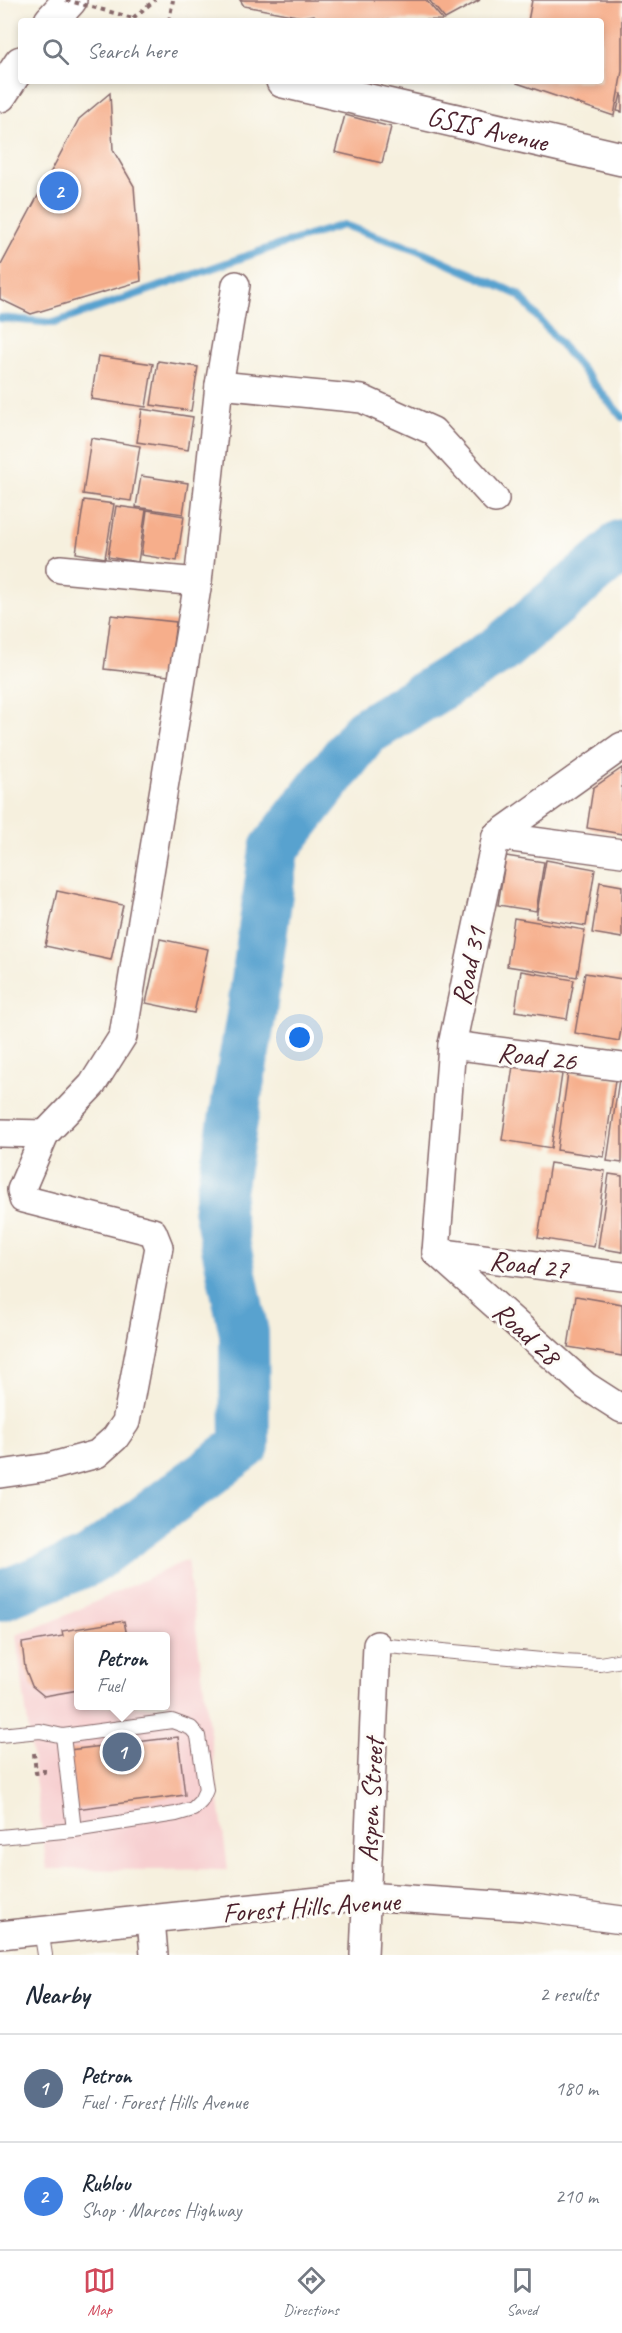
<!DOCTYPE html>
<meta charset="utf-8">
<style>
:root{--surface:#fff;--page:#f2f2f3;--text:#1f2937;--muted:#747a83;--line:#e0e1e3;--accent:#d1495b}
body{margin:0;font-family:Caveat,sans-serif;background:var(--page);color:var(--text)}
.you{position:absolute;left:300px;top:1038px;width:21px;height:21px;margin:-15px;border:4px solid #fff;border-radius:50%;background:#1a73e8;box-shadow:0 0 0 9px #1a73e833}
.badge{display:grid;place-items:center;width:39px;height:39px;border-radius:50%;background:var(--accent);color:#fff;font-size:20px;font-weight:700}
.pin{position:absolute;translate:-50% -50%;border:3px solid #fff;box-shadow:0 2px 6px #0006}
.popup{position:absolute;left:74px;top:1632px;width:96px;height:78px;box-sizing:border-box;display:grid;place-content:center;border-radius:6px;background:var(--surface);filter:drop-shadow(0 2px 4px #0005);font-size:20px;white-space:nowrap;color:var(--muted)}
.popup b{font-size:22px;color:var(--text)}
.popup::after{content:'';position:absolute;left:50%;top:100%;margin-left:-12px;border:12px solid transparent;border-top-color:var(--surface)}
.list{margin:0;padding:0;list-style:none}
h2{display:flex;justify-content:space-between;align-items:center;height:78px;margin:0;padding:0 24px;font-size:26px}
h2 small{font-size:20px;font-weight:400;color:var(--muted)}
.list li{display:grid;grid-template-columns:39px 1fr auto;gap:18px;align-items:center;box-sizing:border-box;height:108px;padding:0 24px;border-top:2px solid var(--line)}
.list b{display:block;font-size:22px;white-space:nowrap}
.list p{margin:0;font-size:20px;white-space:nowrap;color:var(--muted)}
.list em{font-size:20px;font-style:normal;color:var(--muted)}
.icon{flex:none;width:33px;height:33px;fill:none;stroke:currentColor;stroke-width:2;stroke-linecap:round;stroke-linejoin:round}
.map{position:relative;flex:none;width:622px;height:1955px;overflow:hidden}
.search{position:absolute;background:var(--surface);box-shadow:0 3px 9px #0003;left:18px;right:18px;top:18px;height:66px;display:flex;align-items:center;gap:15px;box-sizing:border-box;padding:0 21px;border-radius:6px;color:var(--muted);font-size:22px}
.sheet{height:294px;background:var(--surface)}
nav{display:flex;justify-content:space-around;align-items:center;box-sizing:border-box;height:84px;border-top:2px solid var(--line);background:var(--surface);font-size:16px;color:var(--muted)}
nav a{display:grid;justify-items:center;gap:3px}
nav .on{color:var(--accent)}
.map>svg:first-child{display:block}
</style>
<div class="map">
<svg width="622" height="1955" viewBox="0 0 622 1955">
<rect width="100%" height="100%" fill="#fdfcf7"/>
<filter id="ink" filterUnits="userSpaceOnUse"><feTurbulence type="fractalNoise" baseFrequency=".0167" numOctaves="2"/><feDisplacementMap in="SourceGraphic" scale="12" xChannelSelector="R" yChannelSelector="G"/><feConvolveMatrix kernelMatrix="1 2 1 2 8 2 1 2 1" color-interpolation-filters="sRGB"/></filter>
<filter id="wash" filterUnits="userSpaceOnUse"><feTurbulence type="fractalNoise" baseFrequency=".008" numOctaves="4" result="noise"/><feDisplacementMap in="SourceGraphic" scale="24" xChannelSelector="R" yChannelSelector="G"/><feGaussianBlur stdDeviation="1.35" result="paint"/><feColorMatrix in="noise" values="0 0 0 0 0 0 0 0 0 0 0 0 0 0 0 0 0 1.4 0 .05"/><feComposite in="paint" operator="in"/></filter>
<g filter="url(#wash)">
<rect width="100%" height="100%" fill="#f6f0de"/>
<!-- built -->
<path fill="#f7cfd0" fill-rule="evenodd" d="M187 1560 228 1869 150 1870 47 1869 16 1635 51 1622ZM78 1636H166V1706H78Z"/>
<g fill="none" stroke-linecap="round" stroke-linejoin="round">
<!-- stream -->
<polyline stroke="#58a2cf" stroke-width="8" points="0,318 54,323 270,248 343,225 418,250 519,295 622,417"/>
<!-- river -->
<polyline stroke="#58a2cf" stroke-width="50" points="0,1596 91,1560 245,1445 244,1333 218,1208 252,1010 274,849 365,732 499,650 613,554 622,544"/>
</g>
<g id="blocks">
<!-- building -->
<g fill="#f6ae8b">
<polygon points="240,0 426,0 443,20 321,21 314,15 302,17 244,6"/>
<polygon points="429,0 480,0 445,19"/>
<polygon points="532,0 622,0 622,71 614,116 517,83 518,81 601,81 601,21 528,21"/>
<polygon points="110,93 113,150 134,186 141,281 31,314 0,299 0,267 79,119"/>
<polygon points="621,94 622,94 622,112 617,111"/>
<polygon points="345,115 391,127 382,163 335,152"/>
<polygon points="98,356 153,364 146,407 91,399"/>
<polygon points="158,361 198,367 191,411 151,405"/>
<polygon points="142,409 193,417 188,450 137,442"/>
<polygon points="91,438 140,446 131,501 83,494"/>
<polygon points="141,476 188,483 183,514 136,507"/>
<polygon points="84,500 114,504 105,558 76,553"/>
<polygon points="116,506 146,510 138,562 108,557"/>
<polygon points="147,510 184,516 177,561 141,555"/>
<polygon points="111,615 176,622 169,676 104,669"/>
<polygon points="622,768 622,834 587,828 593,788"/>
<polygon points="506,856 544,862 536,911 498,905"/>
<polygon points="546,860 595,869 586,926 536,918"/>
<polygon points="600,882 622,886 622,938 592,933"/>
<polygon points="57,891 123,905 111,960 45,946"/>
<polygon points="514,918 585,930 577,977 507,966"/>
<polygon points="160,939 208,949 194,1013 146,1003"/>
<polygon points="521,971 574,980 567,1019 515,1011"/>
<polygon points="585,973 622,979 622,1025 619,1041 575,1033"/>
<polygon points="513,1066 562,1074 551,1148 502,1140"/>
<polygon points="568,1073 615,1080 604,1157 557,1150"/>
<polygon points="619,1079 622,1079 622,1163 607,1161"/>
<polygon points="550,1163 605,1171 594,1247 538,1238"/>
<polygon points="609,1174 622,1176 622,1252 598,1248"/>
<polygon points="576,1296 622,1304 622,1356 568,1347"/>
<polygon points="124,1621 127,1636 78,1636 78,1690 44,1696 32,1686 25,1668 22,1643 63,1636 62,1631"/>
<polygon points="178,1737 185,1795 76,1809 69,1750"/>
</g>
</g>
</g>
<g filter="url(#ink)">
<use href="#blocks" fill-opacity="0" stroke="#86686a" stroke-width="1.5"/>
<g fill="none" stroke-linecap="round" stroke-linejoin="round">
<defs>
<g id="service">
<polyline points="377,1645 564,1662 600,1664 622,1660"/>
<polyline points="0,1735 40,1731 63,1736 172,1721 191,1728 198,1736 206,1790 201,1801 193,1809 176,1814 74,1830 0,1837"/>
<polyline points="63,1736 74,1830"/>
<polyline points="41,1930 45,1955"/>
</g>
<g id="minor">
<polyline points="219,385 362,399 433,431 495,499"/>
<polyline points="60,569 198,582"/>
<polyline points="496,836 622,853"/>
<polyline points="452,1045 622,1067"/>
<polyline points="0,1133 45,1134 92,1085 123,1036 198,582 219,385 236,285"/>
<polyline points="436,1252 452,1045 496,836 622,746"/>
<polyline points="436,1252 586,1386 622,1409"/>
<polyline points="436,1252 622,1276"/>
<polyline points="0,1474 49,1467 97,1454 115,1438 126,1422 159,1247 153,1232 23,1199 21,1190 45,1134"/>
<polyline points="151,1919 154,1955"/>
<polyline points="0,1935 365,1896 526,1907 622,1920"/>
<polyline points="364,1955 377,1645"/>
</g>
<g id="tertiary">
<path id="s1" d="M283 81 622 159"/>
</g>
<g id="primary">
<polyline points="51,21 70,0"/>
<polyline points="0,95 21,63"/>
</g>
</defs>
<!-- service casing -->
<use href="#service" stroke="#86686a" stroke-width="16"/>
<!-- minor casing -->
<use href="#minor" stroke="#86686a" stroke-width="30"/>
<!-- tertiary casing -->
<use href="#tertiary" stroke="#86686a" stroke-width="36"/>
<!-- primary casing -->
<use href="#primary" stroke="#86686a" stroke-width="36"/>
<!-- path -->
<g stroke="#86686a" stroke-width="4" stroke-dasharray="4.5 4.5" stroke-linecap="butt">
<polyline points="133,18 155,0"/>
<polyline points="169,21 173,0"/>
<polyline points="34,1753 36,1773 44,1772 44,1769"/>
</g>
<!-- service -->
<use href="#service" stroke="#fff" stroke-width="14"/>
<!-- minor -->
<use href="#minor" stroke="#fff" stroke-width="27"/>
<!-- tertiary -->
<use href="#tertiary" stroke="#fff" stroke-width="33"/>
<!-- primary -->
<use href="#primary" stroke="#fff" stroke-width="33"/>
<!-- path-bridge -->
<polyline stroke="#86686a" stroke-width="4" stroke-dasharray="4.5 4.5" stroke-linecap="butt" points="66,0 133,18"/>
</g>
</g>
<g text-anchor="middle" stroke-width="6" stroke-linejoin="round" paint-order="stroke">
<!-- street labels -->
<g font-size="28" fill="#4a1f2b" stroke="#fdfcf7">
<text dy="10" stroke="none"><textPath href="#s1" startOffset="210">GSIS Avenue</textPath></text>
<text transform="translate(468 966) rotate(-78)" y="10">Road 31</text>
<text transform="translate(537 1056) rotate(7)" y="10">Road 26</text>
<text transform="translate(529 1264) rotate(7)" y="10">Road 27</text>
<text transform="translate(527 1333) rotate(42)" y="10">Road 28</text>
<text transform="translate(370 1800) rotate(-87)" y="10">Aspen Street</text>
<text transform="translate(311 1906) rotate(-4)" y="10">Forest Hills Avenue</text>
</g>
</g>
</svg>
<div class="you"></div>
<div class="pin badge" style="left:122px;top:1752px;background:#5c6f8a">1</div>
<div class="popup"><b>Petron</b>Fuel</div>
<div class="pin badge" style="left:59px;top:191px;background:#3f7fe0">2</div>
<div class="search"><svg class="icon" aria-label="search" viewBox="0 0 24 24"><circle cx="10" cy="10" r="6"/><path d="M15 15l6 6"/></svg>Search here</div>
</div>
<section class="sheet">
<h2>Nearby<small>2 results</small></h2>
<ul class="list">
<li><span class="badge" style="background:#5c6f8a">1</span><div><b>Petron</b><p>Fuel · Forest Hills Avenue</p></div><em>180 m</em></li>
<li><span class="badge" style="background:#3f7fe0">2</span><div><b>Rublou</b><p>Shop · Marcos Highway</p></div><em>210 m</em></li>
</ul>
</section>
<nav>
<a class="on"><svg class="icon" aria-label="map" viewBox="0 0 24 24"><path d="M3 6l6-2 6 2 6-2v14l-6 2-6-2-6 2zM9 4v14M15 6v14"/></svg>Map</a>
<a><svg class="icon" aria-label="directions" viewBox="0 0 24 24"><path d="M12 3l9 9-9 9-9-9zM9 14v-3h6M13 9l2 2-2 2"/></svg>Directions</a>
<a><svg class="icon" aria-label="saved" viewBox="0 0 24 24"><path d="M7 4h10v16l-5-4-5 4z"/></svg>Saved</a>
</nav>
